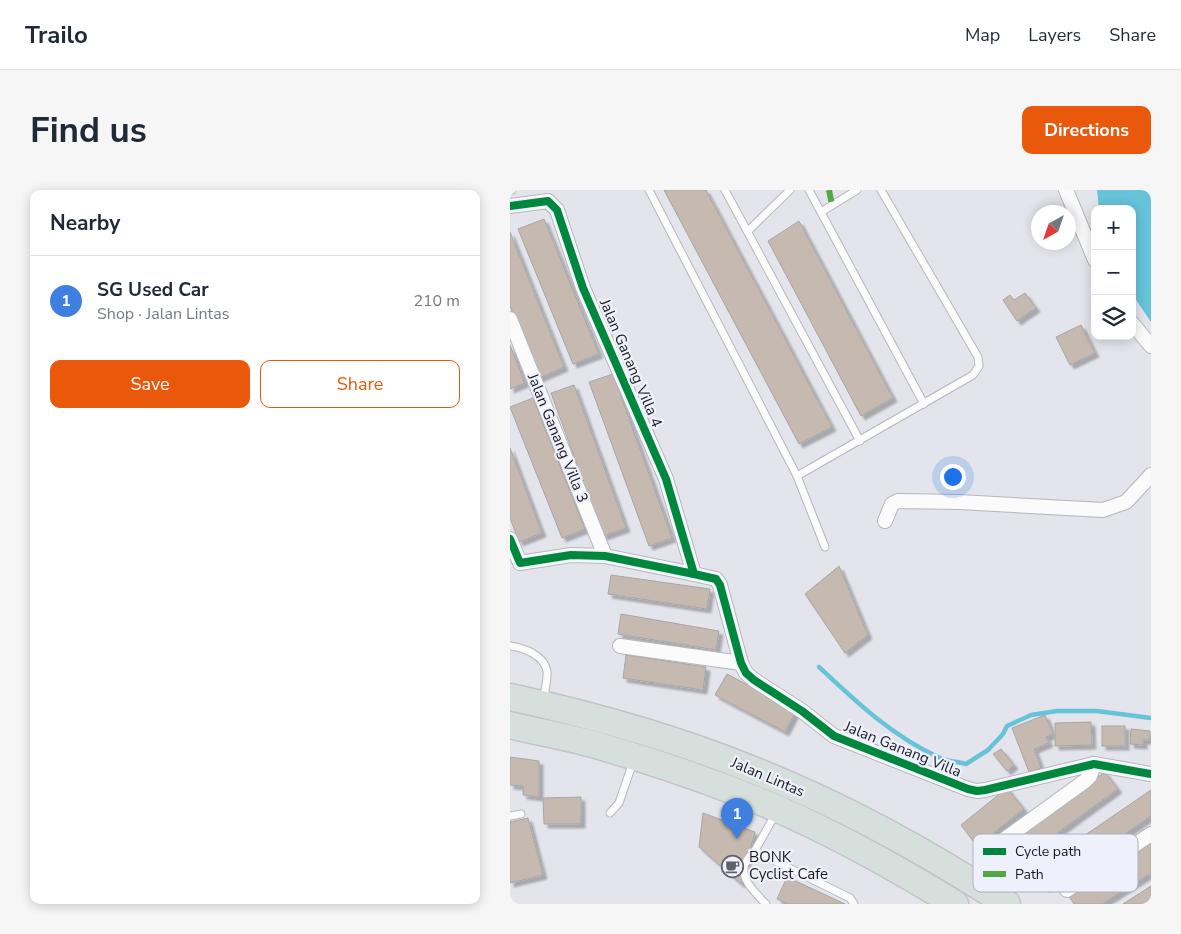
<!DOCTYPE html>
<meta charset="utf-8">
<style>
:root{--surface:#fff;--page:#f6f6f7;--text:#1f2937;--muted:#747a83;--line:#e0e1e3;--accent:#ea580c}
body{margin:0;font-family:"Nunito Sans",sans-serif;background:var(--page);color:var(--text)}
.controls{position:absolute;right:15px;top:15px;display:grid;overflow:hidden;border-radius:10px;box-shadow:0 2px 12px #0003}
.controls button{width:45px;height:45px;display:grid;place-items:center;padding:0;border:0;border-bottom:1px solid var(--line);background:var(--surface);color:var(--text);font:25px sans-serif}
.compass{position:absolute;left:521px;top:15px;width:45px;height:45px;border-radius:50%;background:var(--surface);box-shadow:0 2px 12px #0003;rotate:220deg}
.you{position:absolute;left:442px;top:286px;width:18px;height:18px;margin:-12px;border:4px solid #fff;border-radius:50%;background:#1a73e8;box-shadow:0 0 0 8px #1a73e833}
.badge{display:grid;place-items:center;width:32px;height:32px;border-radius:50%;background:var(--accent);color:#fff;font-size:16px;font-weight:700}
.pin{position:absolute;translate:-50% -41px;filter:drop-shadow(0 1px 2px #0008)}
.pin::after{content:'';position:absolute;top:26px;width:18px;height:15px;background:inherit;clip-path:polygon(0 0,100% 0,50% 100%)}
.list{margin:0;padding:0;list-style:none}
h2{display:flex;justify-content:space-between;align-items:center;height:65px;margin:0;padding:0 20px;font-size:21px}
h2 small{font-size:16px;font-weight:400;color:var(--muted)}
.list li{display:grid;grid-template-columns:32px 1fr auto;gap:15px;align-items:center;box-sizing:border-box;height:90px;padding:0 20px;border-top:1px solid var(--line)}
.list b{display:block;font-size:19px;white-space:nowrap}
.list p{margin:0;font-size:16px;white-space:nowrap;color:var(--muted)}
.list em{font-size:16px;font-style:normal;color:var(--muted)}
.actions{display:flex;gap:10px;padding:15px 20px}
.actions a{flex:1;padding:11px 0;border:1px solid var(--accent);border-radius:10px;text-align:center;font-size:18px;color:var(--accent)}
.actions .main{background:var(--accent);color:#fff}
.icon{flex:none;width:28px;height:28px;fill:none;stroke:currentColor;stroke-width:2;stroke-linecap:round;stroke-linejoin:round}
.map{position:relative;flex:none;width:641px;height:714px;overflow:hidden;border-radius:10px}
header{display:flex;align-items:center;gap:30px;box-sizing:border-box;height:70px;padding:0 25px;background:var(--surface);border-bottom:1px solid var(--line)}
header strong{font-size:24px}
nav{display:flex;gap:28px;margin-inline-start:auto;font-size:18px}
.intro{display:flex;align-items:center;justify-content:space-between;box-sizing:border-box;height:120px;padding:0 30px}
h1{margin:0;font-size:35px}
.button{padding:12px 22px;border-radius:10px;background:var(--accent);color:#fff;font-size:18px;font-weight:700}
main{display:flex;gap:30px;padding:0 30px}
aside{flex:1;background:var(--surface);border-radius:10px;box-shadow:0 2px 12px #0003}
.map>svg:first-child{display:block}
</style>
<header>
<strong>Trailo</strong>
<nav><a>Map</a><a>Layers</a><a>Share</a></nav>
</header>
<div class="intro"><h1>Find us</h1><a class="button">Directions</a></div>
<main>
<aside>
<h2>Nearby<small></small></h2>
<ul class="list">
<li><span class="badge" style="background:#3f7fe0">1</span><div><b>SG Used Car</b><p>Shop · Jalan Lintas</p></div><em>210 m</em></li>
</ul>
<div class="actions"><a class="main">Save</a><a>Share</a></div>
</aside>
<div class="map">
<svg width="641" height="714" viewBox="0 0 641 714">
<defs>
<filter id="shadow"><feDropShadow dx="4" dy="4" stdDeviation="1" flood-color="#0004"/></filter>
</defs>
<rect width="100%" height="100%" fill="#e4e5ec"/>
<!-- water -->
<polygon fill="#66c3d9" points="587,0 641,0 641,132 622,104 622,19 589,19"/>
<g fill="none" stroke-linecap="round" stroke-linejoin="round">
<!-- stream -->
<path stroke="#66c3d9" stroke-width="4.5" d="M309 477C345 511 383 547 430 568 438 571 448 572 456 574L478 560 493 544 497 536 521 525 547 521H587L641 528"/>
</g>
<!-- building -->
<g fill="#c6bab0" stroke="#a6a6a7" filter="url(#shadow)">
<polygon points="154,0 196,0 322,237 289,254"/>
<polygon points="34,29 89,164 63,174 8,39"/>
<polygon points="289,31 383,208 351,226 258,51"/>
<polygon points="0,42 54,177 29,188 0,116"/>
<polygon points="515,103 526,118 507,131 493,110 500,105 504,110"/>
<polygon points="571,135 585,163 560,175 546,147"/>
<polygon points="0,155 15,193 0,199"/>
<polygon points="103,184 162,348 139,356 79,192"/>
<polygon points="64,195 116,338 93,346 41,203"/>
<polygon points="23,208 75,339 52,348 0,217"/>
<polygon points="0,258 32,343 9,352 0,328"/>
<polygon points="329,376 358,445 335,463 295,404"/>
<polygon points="101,385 200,399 197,419 98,404"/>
<polygon points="111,424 209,441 206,460 108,444"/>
<polygon points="116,465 196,477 193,500 113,488"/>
<polygon points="217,484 286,521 275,542 205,505"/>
<polygon points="535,525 543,544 536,547 539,553 524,559 531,578 519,582 502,538"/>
<polygon points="581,532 582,555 545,556 545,533"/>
<rect x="592" y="536" width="23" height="20"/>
<polygon points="621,539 640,541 640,550 633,550 633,555 620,554"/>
<polygon points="491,559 504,575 497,581 483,564"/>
<polygon points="0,567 29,571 29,607 13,605 13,596 0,595"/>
<polygon points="595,582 608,599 503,675 490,658"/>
<polygon points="497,598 514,619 467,656 451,635"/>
<polygon points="641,600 641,626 536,698 524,680"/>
<polygon points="71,607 71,634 34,634 33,608"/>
<polygon points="193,623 245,642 231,694 189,657"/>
<polygon points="18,628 33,685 0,693 0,632"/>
<polygon points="641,650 641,683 592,714 564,714 557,703"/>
<polygon points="277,687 335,714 278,714 267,709"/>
<polygon points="641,696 641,714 613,714"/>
</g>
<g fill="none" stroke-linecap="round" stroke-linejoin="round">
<defs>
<g id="lane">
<polyline points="0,0 2,0"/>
<polyline points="139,0 287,286 315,357"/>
<polyline points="215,0 350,251"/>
<polyline points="299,0 414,214"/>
<polyline points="311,22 347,0"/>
<polyline points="238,41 280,0"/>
<polyline points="287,286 463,185 469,176 468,167 371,0"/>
<path d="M0 456C14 458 34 465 37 481 38 490 34 501 34 509"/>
<polyline points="100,623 109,613 123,572"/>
<polyline points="0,626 11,624"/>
<polyline points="244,662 266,623"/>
<path d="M256 714C240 698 222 681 244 662L249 663 340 708 344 714"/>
</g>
<g id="street">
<polyline points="556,0 585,70"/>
<polyline points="0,16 38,11 47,20 73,98 156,289 184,384"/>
<polyline points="0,129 95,366"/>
<polyline points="622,133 641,156"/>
<polyline points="375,331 382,314 388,311 449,312 593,320 616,312 641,285"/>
<polyline points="0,349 10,373 61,365 95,366 184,384 206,389 210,395 231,473 236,483 244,490 292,521 324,546 458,599 467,601 475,600 584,574 641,584"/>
<polyline points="110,456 231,473"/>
<polyline points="481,659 575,591 580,586 584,574"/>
<polyline points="557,700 641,644"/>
</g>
<g id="highway">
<path d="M0 507C82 525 165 548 243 580 332 615 417 662 497 714"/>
<path d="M0 535C32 543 65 548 96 558 154 575 212 595 268 619 329 646 388 679 445 714"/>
</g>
</defs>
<!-- lane casing -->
<use href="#lane" stroke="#b6b6bc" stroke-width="9"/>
<!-- street casing -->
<use href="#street" stroke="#b6b6bc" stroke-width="16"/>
<!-- highway casing -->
<use href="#highway" stroke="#c3c3c7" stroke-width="29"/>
<!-- lane -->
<use href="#lane" stroke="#fbfbfc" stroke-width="7"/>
<!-- street -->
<use href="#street" stroke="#fbfbfc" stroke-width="14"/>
<!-- highway -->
<use href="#highway" stroke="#d5e0dc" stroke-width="26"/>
<!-- quiet -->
<polyline stroke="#52a943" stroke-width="6" stroke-dasharray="12 6" stroke-linecap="butt" points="319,0 322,15"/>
<defs>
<g id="cycleway">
<polyline points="0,16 38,11 47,20 73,98 156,289 184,384"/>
<polyline points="0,349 10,373 61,365 95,366 184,384 206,389 210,395 231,473 236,483 244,490 292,521 324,546 458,599 467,601 475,600 584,574 641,584"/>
</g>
</defs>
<!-- cycleway casing -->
<use href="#cycleway" stroke="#eef0fc" stroke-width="11"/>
<!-- cycleway -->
<use href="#cycleway" stroke="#00873e" stroke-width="8"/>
</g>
<!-- icons -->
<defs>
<symbol id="cafe-ring" viewBox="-11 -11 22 22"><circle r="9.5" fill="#eef0fc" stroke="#616267" stroke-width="1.5"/><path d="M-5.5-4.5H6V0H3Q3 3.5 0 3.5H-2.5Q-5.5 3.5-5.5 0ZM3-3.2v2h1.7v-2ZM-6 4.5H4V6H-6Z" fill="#616267"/></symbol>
</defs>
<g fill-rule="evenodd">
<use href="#cafe-ring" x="210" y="664" width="25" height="25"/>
</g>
<g text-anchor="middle" stroke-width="4.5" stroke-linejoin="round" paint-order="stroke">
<!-- street labels -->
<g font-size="15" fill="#1a1b1f" stroke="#eef0fc">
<text transform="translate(121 173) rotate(67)" y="5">Jalan Ganang Villa 4</text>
<text transform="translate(48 248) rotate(68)" y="5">Jalan Ganang Villa 3</text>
<text transform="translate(393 559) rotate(22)" y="5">Jalan Ganang Villa</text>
<text transform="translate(258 587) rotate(23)" y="5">Jalan Lintas</text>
</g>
<!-- poi labels -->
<g font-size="15" fill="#1a1b1f" stroke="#eef0fc" text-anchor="start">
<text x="239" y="672">BONK<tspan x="239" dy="17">Cyclist Cafe</tspan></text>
</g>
</g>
<!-- legend -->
<rect x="463" y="644" width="165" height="58" rx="8" fill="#eef0fc" stroke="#aeb0ba" stroke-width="1"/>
<rect x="473" y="658" width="23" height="7" fill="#00873e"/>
<rect x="473" y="681" width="23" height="6" fill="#52a943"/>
<g font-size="14" fill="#1a1b1f">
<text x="505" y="666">Cycle path</text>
<text x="505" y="689">Path</text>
</g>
</svg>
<div class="controls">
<button>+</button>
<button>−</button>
<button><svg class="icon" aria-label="layers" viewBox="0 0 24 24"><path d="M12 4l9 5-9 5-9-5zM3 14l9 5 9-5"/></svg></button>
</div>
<svg class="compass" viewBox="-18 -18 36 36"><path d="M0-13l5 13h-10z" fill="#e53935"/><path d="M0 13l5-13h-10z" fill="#747a83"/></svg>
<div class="you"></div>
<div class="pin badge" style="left:227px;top:649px;background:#3f7fe0">1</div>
</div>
</main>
